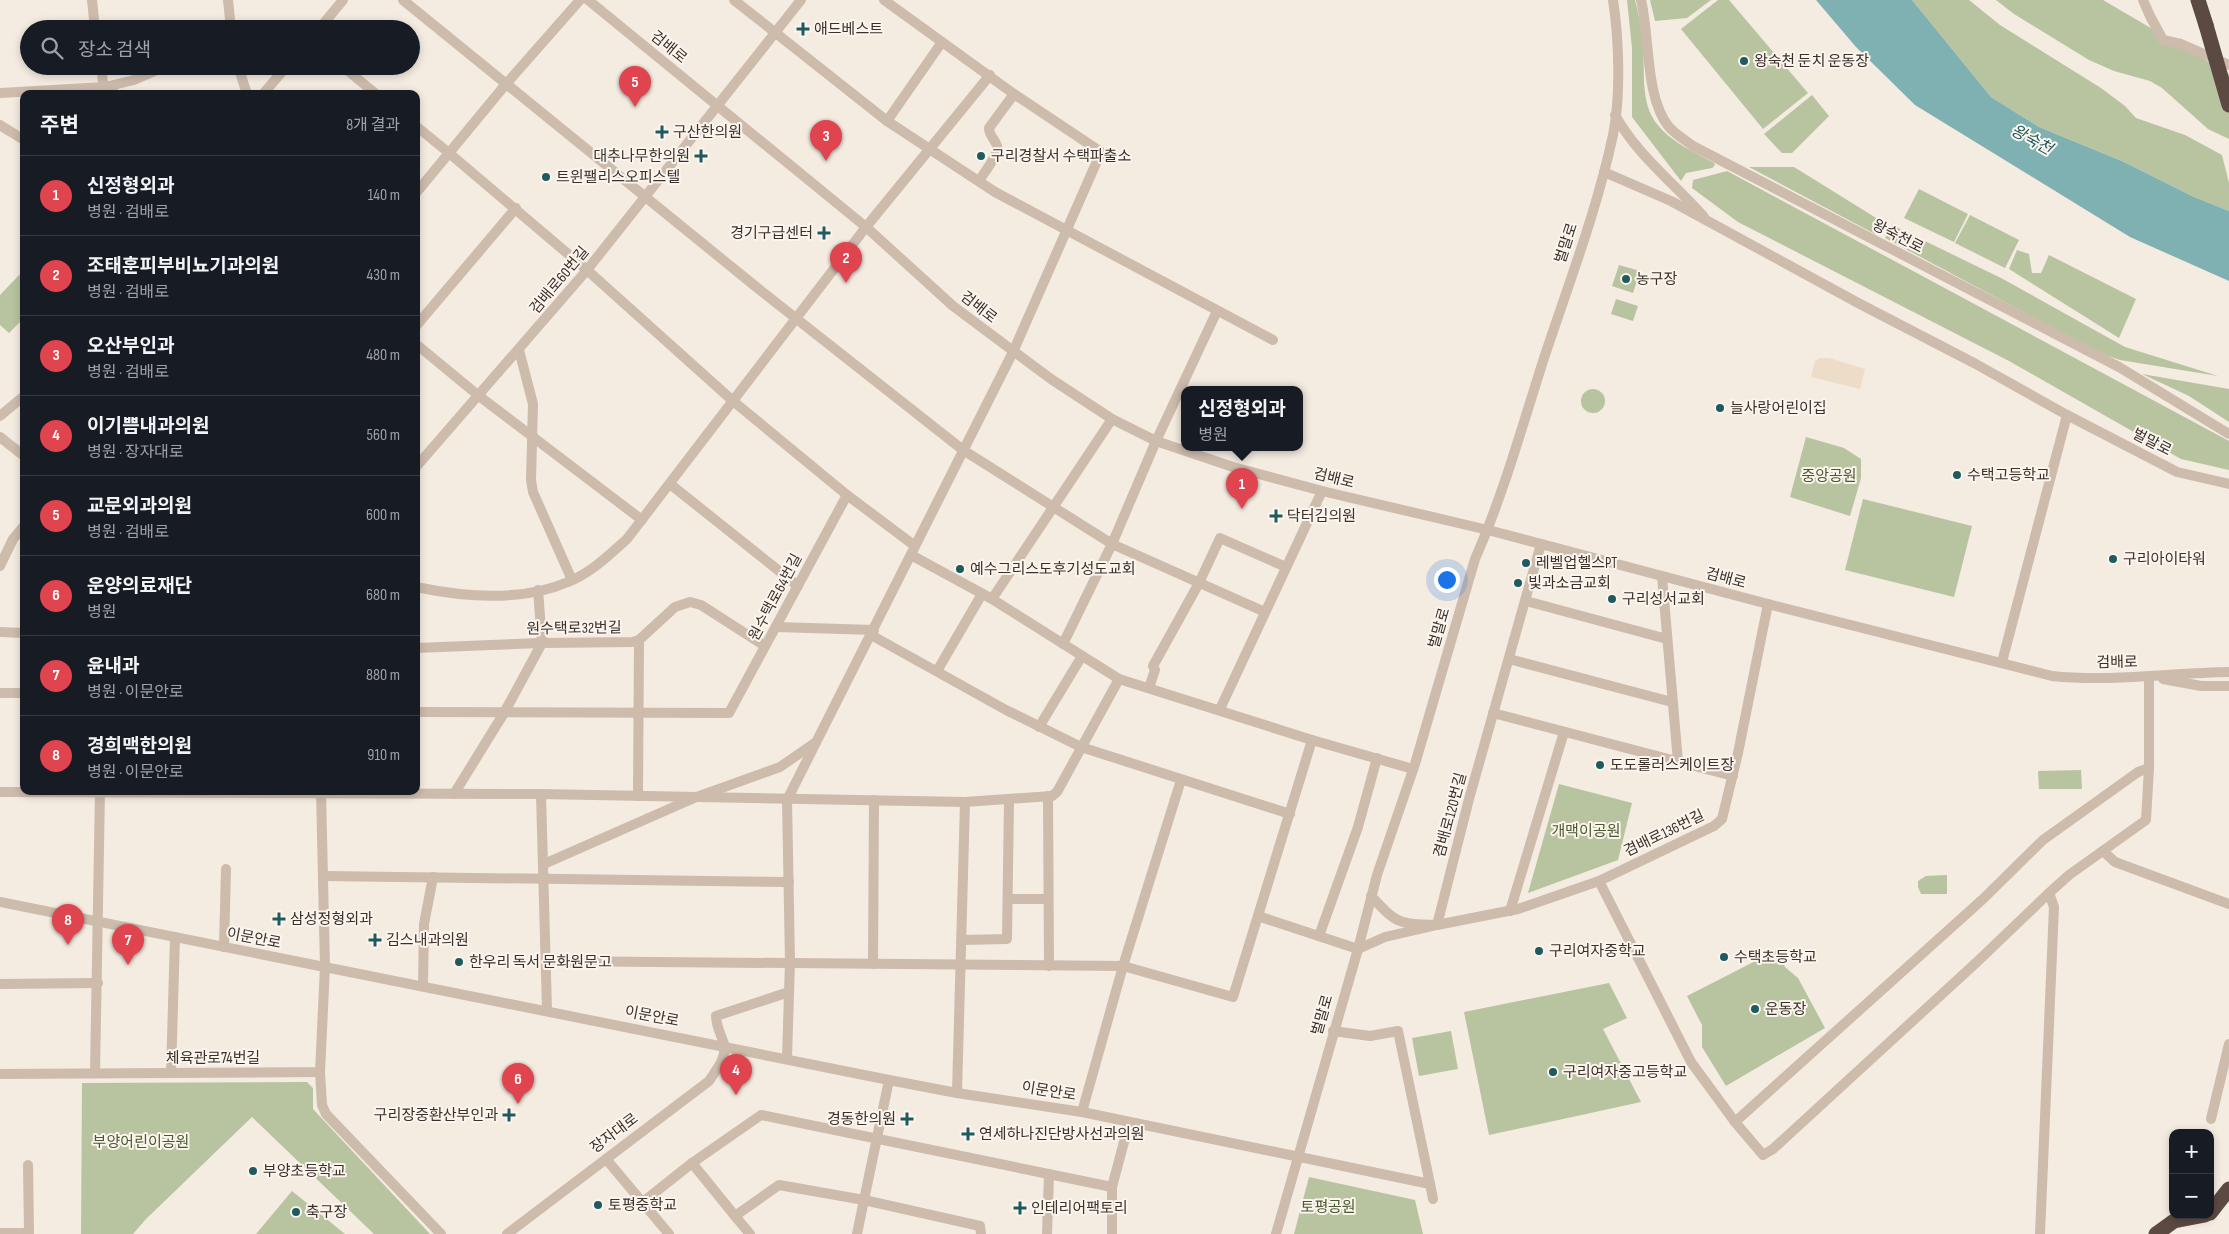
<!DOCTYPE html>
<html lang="ko">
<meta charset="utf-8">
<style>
:root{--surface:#171b24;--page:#242831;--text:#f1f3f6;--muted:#9ea1a6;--line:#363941;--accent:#92aeb2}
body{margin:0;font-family:"Sofia Sans Condensed","Noto Sans KR",sans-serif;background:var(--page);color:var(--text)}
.controls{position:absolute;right:15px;bottom:15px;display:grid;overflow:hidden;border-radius:10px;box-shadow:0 2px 8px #0003}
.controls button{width:45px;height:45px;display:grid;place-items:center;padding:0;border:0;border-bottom:1px solid var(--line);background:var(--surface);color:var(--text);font:25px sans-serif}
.you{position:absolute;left:1446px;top:579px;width:18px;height:18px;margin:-12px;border:4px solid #fff;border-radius:50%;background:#1a73e8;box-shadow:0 0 0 8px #1a73e833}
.badge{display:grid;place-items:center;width:32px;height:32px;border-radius:50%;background:var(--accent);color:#fff;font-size:16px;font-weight:700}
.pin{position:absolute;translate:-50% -41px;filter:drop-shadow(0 1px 2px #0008)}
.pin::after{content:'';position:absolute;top:26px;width:18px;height:15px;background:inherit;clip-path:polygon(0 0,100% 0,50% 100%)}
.popup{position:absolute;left:1181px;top:386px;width:122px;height:65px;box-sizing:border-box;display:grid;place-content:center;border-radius:10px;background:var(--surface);filter:drop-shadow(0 1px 4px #0005);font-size:16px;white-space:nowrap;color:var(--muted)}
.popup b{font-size:19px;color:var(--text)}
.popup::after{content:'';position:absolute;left:50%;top:100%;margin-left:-10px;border:10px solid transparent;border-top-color:var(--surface)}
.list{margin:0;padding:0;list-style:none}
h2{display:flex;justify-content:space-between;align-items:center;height:65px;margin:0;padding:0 20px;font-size:21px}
h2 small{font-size:16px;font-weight:400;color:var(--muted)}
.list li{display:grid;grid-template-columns:32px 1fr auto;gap:15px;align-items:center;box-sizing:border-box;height:80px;padding:0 20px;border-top:1px solid var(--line)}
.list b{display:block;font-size:19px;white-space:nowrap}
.list p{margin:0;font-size:16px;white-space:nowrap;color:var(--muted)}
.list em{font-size:16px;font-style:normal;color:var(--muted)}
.icon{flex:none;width:28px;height:28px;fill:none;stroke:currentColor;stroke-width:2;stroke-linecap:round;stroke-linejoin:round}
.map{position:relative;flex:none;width:2229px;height:1234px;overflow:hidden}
.search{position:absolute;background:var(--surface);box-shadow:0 2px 8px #0003;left:20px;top:20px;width:400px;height:55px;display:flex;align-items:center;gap:12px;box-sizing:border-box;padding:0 18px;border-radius:28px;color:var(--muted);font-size:19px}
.panel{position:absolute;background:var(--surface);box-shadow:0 2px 8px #0003;left:20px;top:90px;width:400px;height:705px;border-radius:10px}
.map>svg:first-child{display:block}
</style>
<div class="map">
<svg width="2229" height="1234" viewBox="0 0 2229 1234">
<rect width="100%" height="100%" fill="#f4ebe1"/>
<!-- green -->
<g fill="#b8c4a0">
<path d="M1627 0H1635C1639 15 1642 30 1643 45 1645 69 1640 104 1657 124 1671 142 1694 152 1714 163L1715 165 1712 168 1686 173 1681 181 1632 117V48Z"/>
<polygon points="1650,0 1711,0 1687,18 1655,21"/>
<polygon points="1718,0 1729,0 1808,93 1763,129 1681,29"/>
<polygon points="1912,0 1969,0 2000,25 2101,88 2125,106 2136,118 2185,135 2222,155 2229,183 2229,211 2194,197 2124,162 2039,127 1991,97"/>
<polygon points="1996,0 2103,0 2229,74 2229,139 2208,129 2162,88 2150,81 2114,71 2089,60 2014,14"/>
<polygon points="1812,95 1829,116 1792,153 1782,153 1764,134"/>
<polygon points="1749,167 1794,167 1881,221 1875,234"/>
<polygon points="1727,171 2229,441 2229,470 2181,459 2009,361 1738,222 1692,188 1693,180"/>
<polygon points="1919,189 1968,214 1954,242 1904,218"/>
<polygon points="1970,215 2019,240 2005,268 1955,243"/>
<polygon points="1892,225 2001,278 2125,347 2218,376 2120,360 2100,353 1885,238"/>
<polygon points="2017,250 2029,254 2032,273 2041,273 2049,255 2136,299 2119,338 2009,269"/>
<polygon points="1619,265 1640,271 1633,293 1612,286"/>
<polygon points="24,270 24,318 9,333 0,325 0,295"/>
<polygon points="1616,299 1638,306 1633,321 1611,314"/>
<polygon points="2142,374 2229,389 2229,422 2189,396"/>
<circle cx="1593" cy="401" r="12"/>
<polygon points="1806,437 1844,448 1861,459 1861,478 1850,516 1790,497"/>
<polygon points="1863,499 1972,526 1954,597 1845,570"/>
<polygon points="2081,770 2082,789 2039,789 2038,771"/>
<polygon points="1559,784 1632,803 1618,860 1528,893"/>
<polygon points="1947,875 1947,894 1921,894 1918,887 1918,881 1926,876"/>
<polygon points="1777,950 1785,967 1798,978 1825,1028 1726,1086 1702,1047 1702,1025 1687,996"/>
<polygon points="1609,983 1627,1018 1603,1029 1641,1102 1489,1135 1464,1012"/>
<polygon points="1451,1031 1458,1069 1419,1076 1412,1038"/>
<polygon points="307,1082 313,1088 313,1109 430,1234 374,1234 252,1117 146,1219 133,1234 81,1234 82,1083"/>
<polygon points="1309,1177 1415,1200 1423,1234 1294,1234"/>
<polygon points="292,1191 345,1234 256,1234"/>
</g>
<!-- plaza -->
<polygon fill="#ecdcc8" points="1820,358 1829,358 1865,369 1860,389 1811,377 1815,361"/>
<!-- water -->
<polygon fill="#7fb0b2" points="1816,0 1912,0 1991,97 2039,127 2124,162 2194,197 2229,211 2229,281 2130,237 1915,105 1856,47"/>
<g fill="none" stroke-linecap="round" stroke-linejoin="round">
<!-- minor -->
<g stroke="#cdbbac" stroke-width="10">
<polyline points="92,0 95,29"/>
<polyline points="228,0 231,29"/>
<polyline points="403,0 755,286 963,450 1112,544 1265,612"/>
<path d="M588 0 866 227 953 306 1051 379 1112 419 1156 441 1233 467 1322 491 1488 530 1768 604 2052 676C2111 682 2170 673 2229 672"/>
<polyline points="734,0 887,121 995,192 1273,340"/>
<path d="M1641 0C1650 37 1645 98 1669 127 1675 134 1685 140 1693 146L2119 367 2229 434"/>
<polyline points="2143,0 2150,16 2163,40 2181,44 2229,65"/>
<polyline points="319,29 343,0"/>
<polyline points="101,66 103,83 115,94"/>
<polyline points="238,66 247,94"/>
<polyline points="342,66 376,94"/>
<polyline points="0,93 105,87 134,80 166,66"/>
<polyline points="263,94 287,66"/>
<path d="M1615 115C1637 155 1674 183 1704 217"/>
<polyline points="887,121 942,42"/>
<polyline points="0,125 24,140"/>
<polyline points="416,126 449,153 506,84 580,0"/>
<polyline points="1604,172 1671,201 1860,304 1974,363 2067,415 2177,472 2229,484"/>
<path d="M979 181C983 174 1000 153 997 146 995 139 989 136 989 128L1014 94"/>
<polyline points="416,193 449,153 587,270 733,401 847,495 915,546"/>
<polyline points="416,326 516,208"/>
<polyline points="416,344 479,396 642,520"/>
<polyline points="519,350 533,404 531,480 533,492 572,580"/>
<polyline points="0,416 24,396"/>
<polyline points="0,437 24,456"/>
<polyline points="416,467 587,270 801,0"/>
<polyline points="670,484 798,586"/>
<polyline points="1541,544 1469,799 1437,925 1518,909 1599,881 1714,826 1722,819 1738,753 1768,604"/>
<polyline points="911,555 992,599 1119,679 1312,740 1413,769"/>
<polyline points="0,566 13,539 24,526"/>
<polyline points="1662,576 1678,762"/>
<path d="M416 587C464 597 522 602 568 582 591 573 609 555 627 539L866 227 990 75"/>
<polyline points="992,599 1112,419"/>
<polyline points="1526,601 1667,639"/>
<polyline points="776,627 874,630"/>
<polyline points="0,632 24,633"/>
<polyline points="871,635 1006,710 1081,747 1290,814"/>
<polyline points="1063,644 1112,544 1156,441 1217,311"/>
<polyline points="416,648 542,643 632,642 639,640 675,607 690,602 701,605 765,646"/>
<polyline points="1509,659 1672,702"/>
<polyline points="2002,662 2067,415"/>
<polyline points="937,671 982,594"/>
<polyline points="2163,679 2201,686 2229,686"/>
<polyline points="1149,688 1155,670 1153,666 1199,583 1220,538 1286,567"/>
<polyline points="0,693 24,693"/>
<polyline points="1220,709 1322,491"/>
<polyline points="416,712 729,713 847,495"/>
<polyline points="1493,713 1733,776"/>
<polyline points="1039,727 1082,656"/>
<polyline points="0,792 541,794 965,802"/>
<polyline points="454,794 504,713 542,643 538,590"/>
<polyline points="541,794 547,1010"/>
<polyline points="638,796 639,640"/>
<polyline points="1048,796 1049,966"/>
<polyline points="2103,851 2115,862 2229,904"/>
<polyline points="544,864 694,798 780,767 816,742"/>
<polyline points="324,876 789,882"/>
<polyline points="1599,881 1691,1062 1735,1122 1983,899 2043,840 2138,772 2149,768 2149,677"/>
<polyline points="2049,893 2069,875 2146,820 2149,768"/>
<polyline points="1008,899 1048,899"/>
<polyline points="0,902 889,1080 957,1093 1082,1112 1430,1184 1433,1199"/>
<polyline points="1510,911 1564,732"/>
<path d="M1258 916 1358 949 1385 937 1437 925C1398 924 1397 924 1371 896"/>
<polyline points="1319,936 1358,827 1377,758"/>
<polyline points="962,940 1007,939 1009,800"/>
<polyline points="224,947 226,869"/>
<polyline points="546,961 1123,966 1233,997 1312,740"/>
<polyline points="873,964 874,800"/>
<polyline points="0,984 98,983"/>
<polyline points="423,986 424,924 433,877"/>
<polyline points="1333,1031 1370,1036 1398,1031 1430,1184"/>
<polyline points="787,1058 790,962 787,800 1013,352 1101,152 1014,94 884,0"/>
<polyline points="320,1072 322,1105 326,1114 441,1234"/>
<polyline points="95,1073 100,791"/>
<polyline points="171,1073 175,937"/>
<polyline points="0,1074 320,1072 325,967 321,791"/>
<polyline points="889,1080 864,1200 980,1226 981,1234"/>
<polyline points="957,1093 965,802 1052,796 1057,792 1119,679"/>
<polyline points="1082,1112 1123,966 1181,780"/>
<polyline points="2211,1119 2229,1044"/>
<polyline points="1735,1122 1763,1155 1773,1149 1978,961 2049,893 2054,907 2040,1234"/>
<polyline points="606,1159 669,1234"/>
<polyline points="692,1163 735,1216"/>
<polyline points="643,1202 692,1163 761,1115 1112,1187"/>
<polyline points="0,1233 29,1233 28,1165"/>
<path d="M507 1234 709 1081C716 1070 727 1058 724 1044 721 1034 716 1026 716 1016L789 992"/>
<polyline points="750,1234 735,1216 779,1185 864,1200 857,1234"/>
<polyline points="1047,1234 1049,1174"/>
<polyline points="1112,1234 1112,1187 1129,1123"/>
<path d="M1276 1234 1358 949 1377 875 1415 764 1475 559C1504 493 1523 423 1545 355 1569 283 1597 210 1613 135 1621 97 1619 39 1613 0"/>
</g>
<!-- highway -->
<g stroke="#5c4a42" stroke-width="15">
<polyline points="2198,0 2206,25"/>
<polyline points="2210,1213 2229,1189"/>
<polyline points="2156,1234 2174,1221 2205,1215"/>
</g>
<!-- highway-bridge -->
<polyline stroke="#5c4a42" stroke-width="15" points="2206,25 2229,105"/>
</g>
<!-- markers -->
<g fill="#1f5a5e" stroke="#fbf5ee" stroke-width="2">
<path d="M800.5 21.5h5v5h5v5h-5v5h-5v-5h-5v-5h5z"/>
<circle cx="1744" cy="61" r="5"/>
<path d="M659.5 124.5h5v5h5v5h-5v5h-5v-5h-5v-5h5z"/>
<path d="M698.5 148.5h5v5h5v5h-5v5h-5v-5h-5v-5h5z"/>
<circle cx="981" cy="156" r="5"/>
<circle cx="546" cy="177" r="5"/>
<path d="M821.5 225.5h5v5h5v5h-5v5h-5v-5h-5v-5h5z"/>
<circle cx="1626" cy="279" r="5"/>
<circle cx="1720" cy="408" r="5"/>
<circle cx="1957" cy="475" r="5"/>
<path d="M1273.5 508.5h5v5h5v5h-5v5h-5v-5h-5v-5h5z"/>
<circle cx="2113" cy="559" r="5"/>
<circle cx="1526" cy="563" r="5"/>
<circle cx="960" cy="569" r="5"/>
<circle cx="1518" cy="583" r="5"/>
<circle cx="1612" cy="599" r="5"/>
<circle cx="1600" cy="765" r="5"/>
<path d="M276.5 911.5h5v5h5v5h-5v5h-5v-5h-5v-5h5z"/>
<path d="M372.5 932.5h5v5h5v5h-5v5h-5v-5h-5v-5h5z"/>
<circle cx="1539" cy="951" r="5"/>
<circle cx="1724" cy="957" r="5"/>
<circle cx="459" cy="962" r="5"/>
<circle cx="1755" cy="1009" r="5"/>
<circle cx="1553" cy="1072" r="5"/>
<path d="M506.5 1107.5h5v5h5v5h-5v5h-5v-5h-5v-5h5z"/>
<path d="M904.5 1111.5h5v5h5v5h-5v5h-5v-5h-5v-5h5z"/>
<path d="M965.5 1126.5h5v5h5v5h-5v5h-5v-5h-5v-5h5z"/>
<circle cx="253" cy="1171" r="5"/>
<circle cx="598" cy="1205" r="5"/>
<path d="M1017.5 1200.5h5v5h5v5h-5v5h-5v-5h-5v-5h5z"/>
<circle cx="296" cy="1212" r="5"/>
</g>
<g text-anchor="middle" stroke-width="4" stroke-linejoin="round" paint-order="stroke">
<!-- poi labels -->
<g font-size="15" fill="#3b302b" stroke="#fbf5ee" text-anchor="start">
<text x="814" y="34">애드베스트</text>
<text x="1754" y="66">왕숙천 둔치 운동장</text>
<text x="673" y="137">구산한의원</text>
<text x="690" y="161" text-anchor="end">대추나무한의원</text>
<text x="991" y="161">구리경찰서 수택파출소</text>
<text x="556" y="182">트윈팰리스오피스텔</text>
<text x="813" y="238" text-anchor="end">경기구급센터</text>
<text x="1636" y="284">농구장</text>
<text x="1730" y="413">늘사랑어린이집</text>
<text x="1967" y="480">수택고등학교</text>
<text x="1287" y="521">닥터김의원</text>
<text x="2123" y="564">구리아이타워</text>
<text x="1536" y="568">레벨업헬스PT</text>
<text x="970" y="574">예수그리스도후기성도교회</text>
<text x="1528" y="588">빛과소금교회</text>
<text x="1622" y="604">구리성서교회</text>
<text x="1610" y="770">도도롤러스케이트장</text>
<text x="290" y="924">삼성정형외과</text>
<text x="386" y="945">김스내과의원</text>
<text x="1549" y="956">구리여자중학교</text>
<text x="1734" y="962">수택초등학교</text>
<text x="469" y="967">한우리 독서 문화원문고</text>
<text x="1765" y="1014">운동장</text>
<text x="1563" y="1077">구리여자중고등학교</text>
<text x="498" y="1120" text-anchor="end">구리장중환산부인과</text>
<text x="896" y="1124" text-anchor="end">경동한의원</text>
<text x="979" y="1139">연세하나진단방사선과의원</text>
<text x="263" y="1176">부양초등학교</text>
<text x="608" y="1210">토평중학교</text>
<text x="1031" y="1213">인테리어팩토리</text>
<text x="306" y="1217">축구장</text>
</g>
<!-- street labels -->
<g font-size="15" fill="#3b302b" stroke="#fbf5ee">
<text transform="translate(669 47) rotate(39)" y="5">검배로</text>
<text transform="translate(1898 236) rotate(27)" y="5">왕숙천로</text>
<text transform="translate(1566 243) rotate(-72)" y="5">벌말로</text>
<text transform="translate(559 280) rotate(-50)" y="5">검배로60번길</text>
<text transform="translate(979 307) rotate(38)" y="5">검배로</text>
<text transform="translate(2152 442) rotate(27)" y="5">벌말로</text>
<text transform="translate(1334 478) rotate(14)" y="5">검배로</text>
<text transform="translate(1726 578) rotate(15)" y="5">검배로</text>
<text transform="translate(775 597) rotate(-62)" y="5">원수택로64번길</text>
<text transform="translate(574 628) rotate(-1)" y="5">원수택로32번길</text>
<text transform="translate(1439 628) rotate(-74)" y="5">벌말로</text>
<text transform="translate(2117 662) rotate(-1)" y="5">검배로</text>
<text transform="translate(1450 815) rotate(-75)" y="5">겸배로120번길</text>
<text transform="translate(1664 833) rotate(-26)" y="5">겸배로136번길</text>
<text transform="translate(254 938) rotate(11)" y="5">이문안로</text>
<text transform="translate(1322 1015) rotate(-74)" y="5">벌말로</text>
<text transform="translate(652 1016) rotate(11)" y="5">이문안로</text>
<text x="213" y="1063">체육관로74번길</text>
<text transform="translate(1049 1091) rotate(9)" y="5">이문안로</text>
<text transform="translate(614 1133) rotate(-37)" y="5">장자대로</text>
</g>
<!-- park labels -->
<g font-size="15" fill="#4a5a2e" stroke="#fbf5ee">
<text x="1829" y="481">중앙공원</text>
<text x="1586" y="836">개맥이공원</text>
<text x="141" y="1147">부양어린이공원</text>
<text x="1328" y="1212">토평공원</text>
</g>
<!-- water labels -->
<g font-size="16" font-style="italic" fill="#1f5a5e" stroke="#fbf5ee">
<text transform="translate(2032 139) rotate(29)" y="6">왕숙천</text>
</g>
</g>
</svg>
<div class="controls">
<button>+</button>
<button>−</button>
</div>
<div class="you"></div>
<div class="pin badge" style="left:1242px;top:509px;background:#e0444e">1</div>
<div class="popup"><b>신정형외과</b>병원</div>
<div class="pin badge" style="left:846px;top:283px;background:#e0444e">2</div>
<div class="pin badge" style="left:826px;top:161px;background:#e0444e">3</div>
<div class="pin badge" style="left:736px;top:1095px;background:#e0444e">4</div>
<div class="pin badge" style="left:635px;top:107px;background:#e0444e">5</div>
<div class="pin badge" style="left:518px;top:1104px;background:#e0444e">6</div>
<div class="pin badge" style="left:128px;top:965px;background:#e0444e">7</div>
<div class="pin badge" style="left:68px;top:945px;background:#e0444e">8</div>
<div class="search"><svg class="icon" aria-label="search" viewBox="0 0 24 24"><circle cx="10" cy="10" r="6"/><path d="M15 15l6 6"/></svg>장소 검색</div>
<section class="panel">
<h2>주변<small>8개 결과</small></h2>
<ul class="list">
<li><span class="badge" style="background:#e0444e">1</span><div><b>신정형외과</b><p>병원 · 검배로</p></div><em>140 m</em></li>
<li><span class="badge" style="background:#e0444e">2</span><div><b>조태훈피부비뇨기과의원</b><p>병원 · 검배로</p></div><em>430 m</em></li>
<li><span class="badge" style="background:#e0444e">3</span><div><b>오산부인과</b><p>병원 · 검배로</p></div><em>480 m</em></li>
<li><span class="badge" style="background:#e0444e">4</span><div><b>이기쁨내과의원</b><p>병원 · 장자대로</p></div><em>560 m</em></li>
<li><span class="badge" style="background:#e0444e">5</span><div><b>교문외과의원</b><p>병원 · 검배로</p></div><em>600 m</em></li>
<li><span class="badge" style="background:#e0444e">6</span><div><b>운양의료재단</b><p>병원</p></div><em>680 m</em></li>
<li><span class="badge" style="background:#e0444e">7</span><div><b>윤내과</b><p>병원 · 이문안로</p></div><em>880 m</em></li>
<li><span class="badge" style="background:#e0444e">8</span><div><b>경희맥한의원</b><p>병원 · 이문안로</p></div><em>910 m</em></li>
</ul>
</section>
</div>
